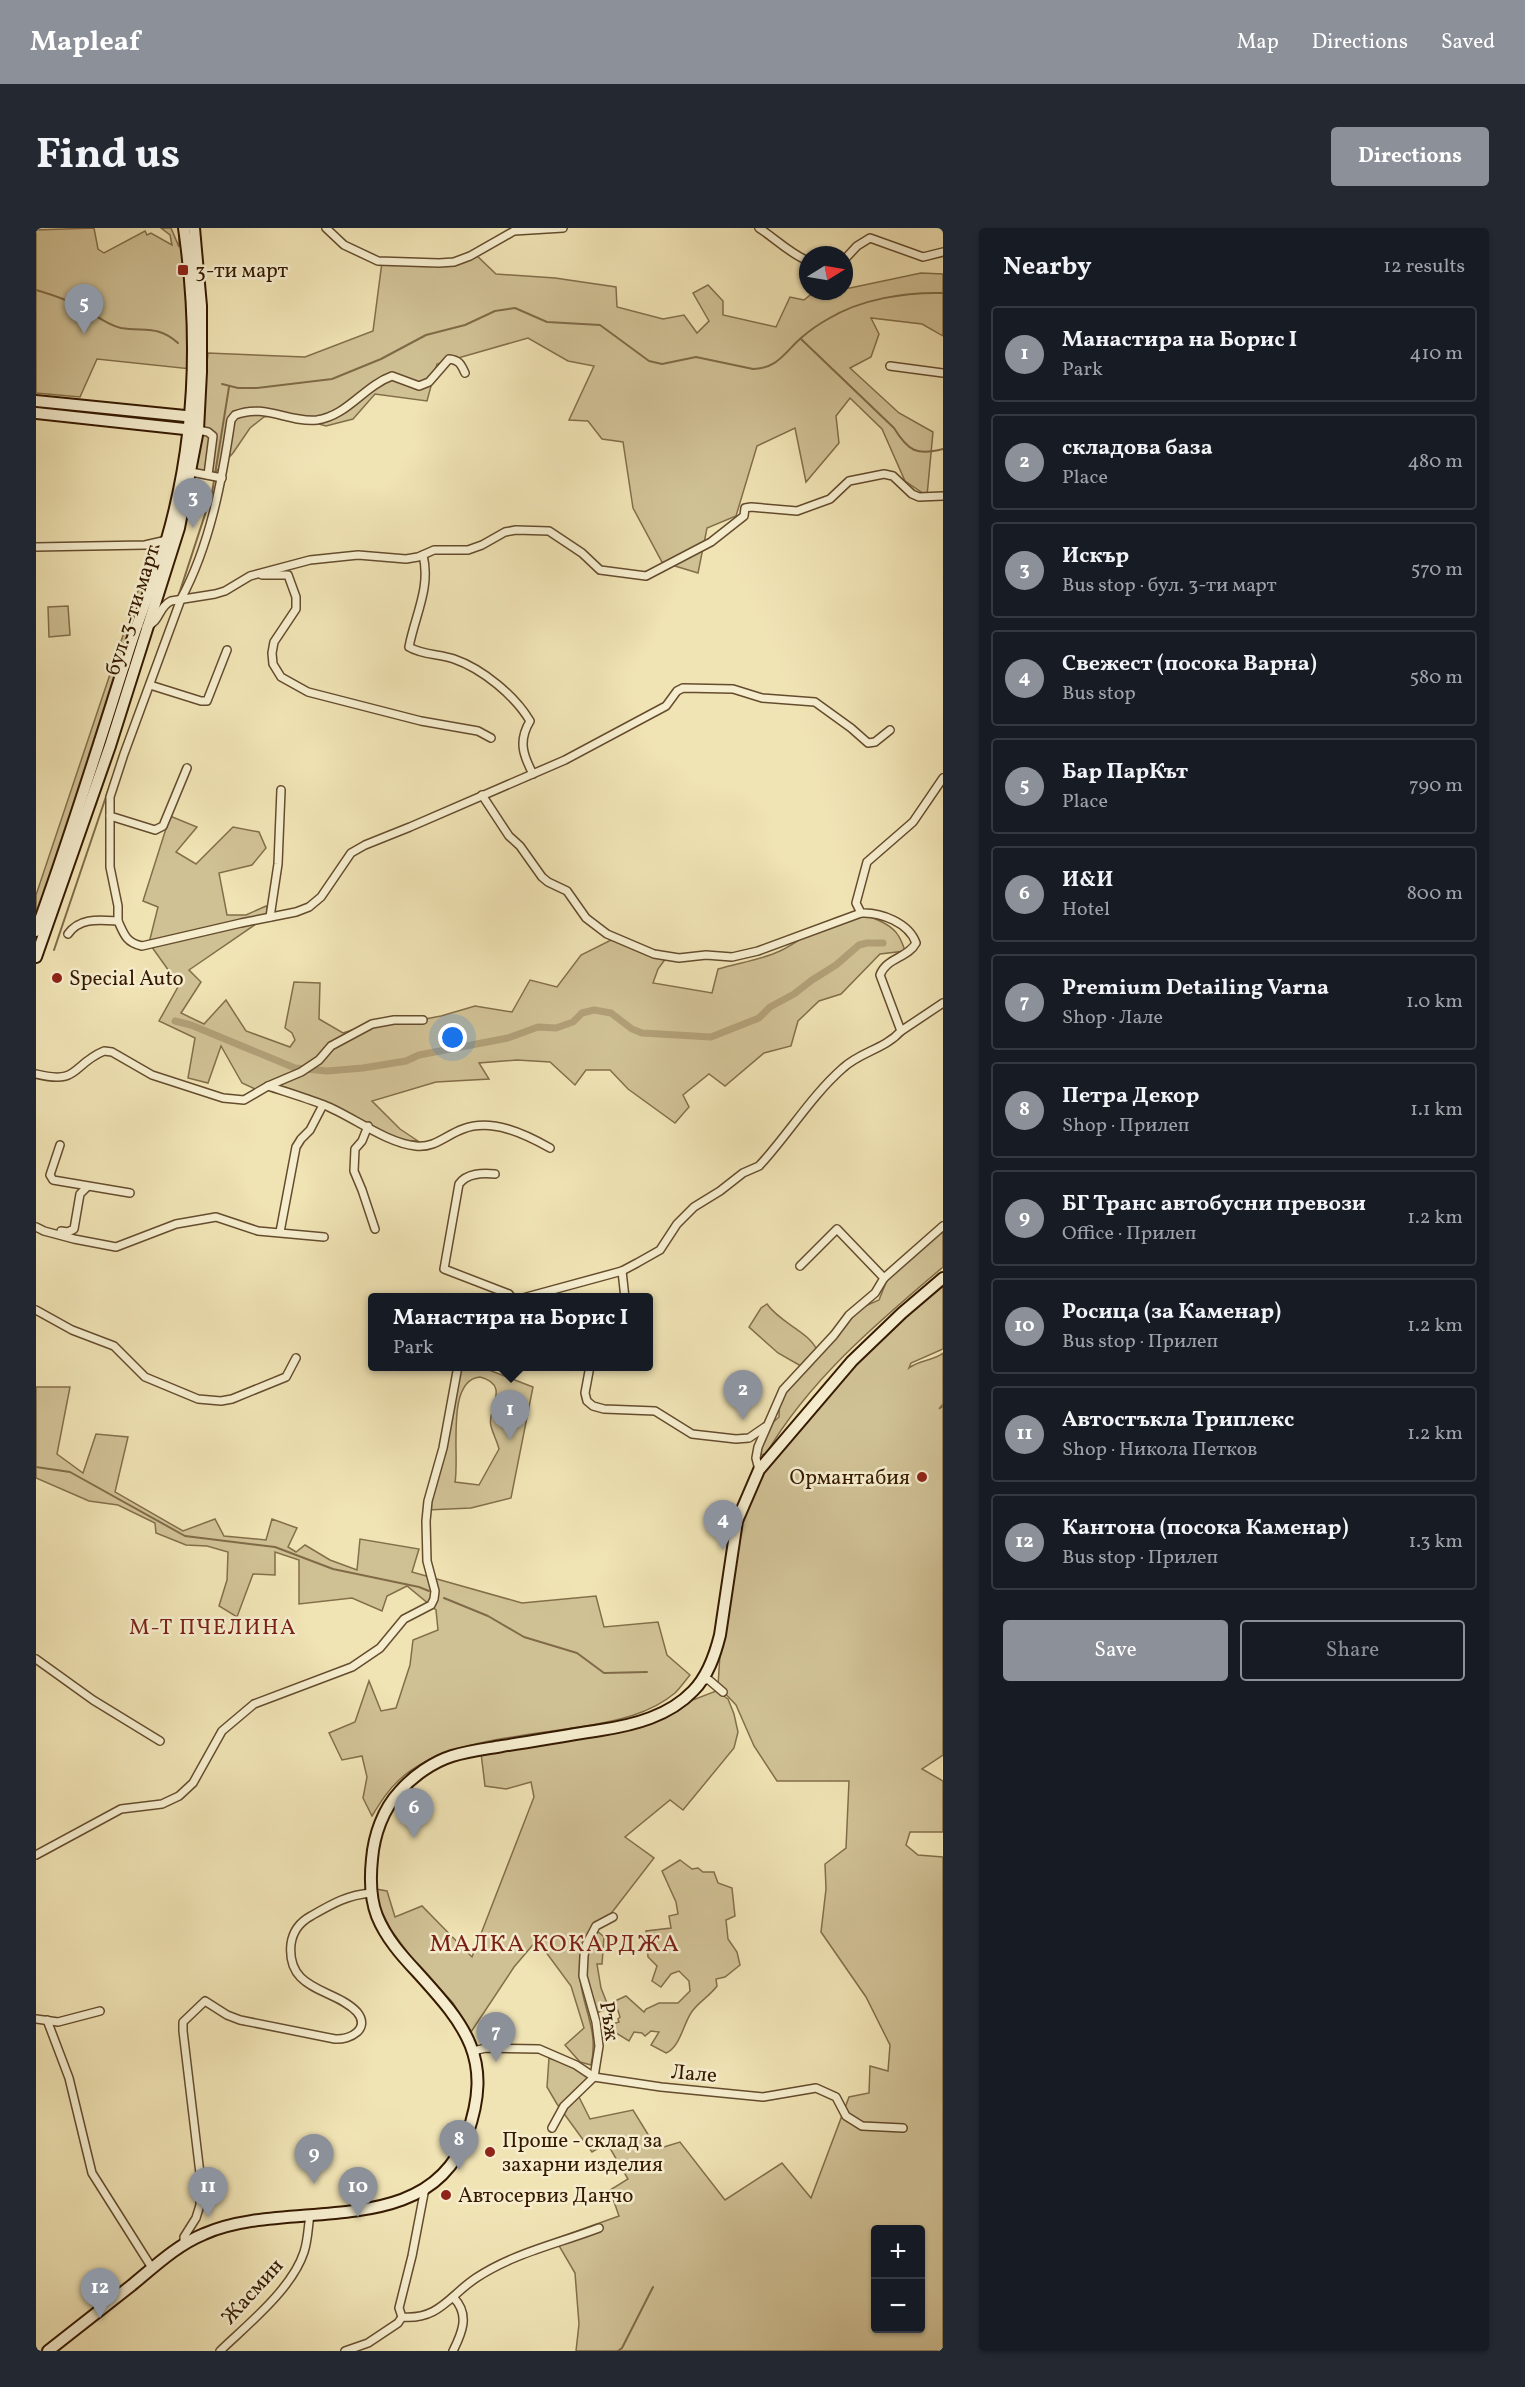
<!DOCTYPE html>
<meta charset="utf-8">
<style>
:root{--surface:#171b24;--page:#242831;--text:#f1f3f6;--muted:#9ea1a6;--line:#363941;--accent:#8c9099}
body{margin:0;font-family:Vollkorn,serif;background:var(--page);color:var(--text)}
.controls{position:absolute;right:18px;bottom:18px;display:grid;overflow:hidden;border-radius:6px;box-shadow:0 2px 4px #0004}
.controls button{width:54px;height:54px;display:grid;place-items:center;padding:0;border:0;border-bottom:2px solid var(--line);background:var(--surface);color:var(--text);font:30px sans-serif}
.compass{position:absolute;left:763px;top:18px;width:54px;height:54px;border-radius:50%;background:var(--surface);box-shadow:0 2px 4px #0004;rotate:79deg}
.you{position:absolute;left:417px;top:810px;width:21px;height:21px;margin:-15px;border:4px solid #fff;border-radius:50%;background:#1a73e8;box-shadow:0 0 0 9px #1a73e833}
.badge{display:grid;place-items:center;width:39px;height:39px;border-radius:50%;background:var(--accent);color:#fff;font-size:20px;font-weight:700}
.pin{position:absolute;translate:-50% -50px;filter:drop-shadow(0 2px 3px #0008)}
.pin::after{content:'';position:absolute;top:32px;width:21px;height:18px;background:inherit;clip-path:polygon(0 0,100% 0,50% 100%)}
.popup{position:absolute;left:332px;top:1065px;width:285px;height:78px;box-sizing:border-box;display:grid;place-content:center;border-radius:6px;background:var(--surface);filter:drop-shadow(0 2px 4px #0005);font-size:20px;white-space:nowrap;color:var(--muted)}
.popup b{font-size:22px;color:var(--text)}
.popup::after{content:'';position:absolute;left:50%;top:100%;margin-left:-12px;border:12px solid transparent;border-top-color:var(--surface)}
.list{margin:0;padding:0;list-style:none}
h2{display:flex;justify-content:space-between;align-items:center;height:78px;margin:0;padding:0 24px;font-size:26px}
h2 small{font-size:20px;font-weight:400;color:var(--muted)}
.list li{display:grid;grid-template-columns:39px 1fr auto;gap:18px;align-items:center;box-sizing:border-box;height:96px;margin:0 12px 12px;padding:0 12px;border:2px solid var(--line);border-radius:6px}
.list b{display:block;font-size:22px;white-space:nowrap}
.list p{margin:0;font-size:20px;white-space:nowrap;color:var(--muted)}
.list em{font-size:20px;font-style:normal;color:var(--muted)}
.actions{display:flex;gap:12px;padding:18px 24px}
.actions a{flex:1;padding:14px 0;border:2px solid var(--accent);border-radius:6px;text-align:center;font-size:21px;color:var(--accent)}
.actions .main{background:var(--accent);color:#fff}
.map{position:relative;flex:none;width:907px;height:2123px;overflow:hidden;border-radius:6px}
header{display:flex;align-items:center;gap:36px;box-sizing:border-box;height:84px;padding:0 30px;background:var(--accent);color:#fff}
header strong{font-size:28px}
nav{display:flex;gap:33px;margin-inline-start:auto;font-size:21px}
.intro{display:flex;align-items:center;justify-content:space-between;box-sizing:border-box;height:144px;padding:0 36px}
h1{margin:0;font-size:42px}
.button{padding:15px 27px;border-radius:6px;background:var(--accent);color:#fff;font-size:21px;font-weight:700}
main{display:flex;gap:36px;padding:0 36px}
aside{flex:1;background:var(--surface);border-radius:6px;box-shadow:0 2px 4px #0004}
.map>svg:first-child{display:block}
</style>
<header>
<strong>Mapleaf</strong>
<nav><a>Map</a><a>Directions</a><a>Saved</a></nav>
</header>
<div class="intro"><h1>Find us</h1><a class="button">Directions</a></div>
<main>
<div class="map">
<svg width="907" height="2123" viewBox="0 0 907 2123">
<rect width="100%" height="100%" fill="#f0e3b4"/>
<filter id="stains"><feTurbulence type="fractalNoise" baseFrequency=".00333" numOctaves="4"/><feColorMatrix values="0 0 0 0 .2 0 0 0 0 .09 0 0 0 0 .02 0 0 0 .5 -.17"/></filter>
<radialGradient id="worn" r=".72"><stop offset=".6" stop-color="#630" stop-opacity="0"/><stop offset="1" stop-color="#630" stop-opacity=".3"/></radialGradient>
<!-- green -->
<g fill="#d0c195" stroke="#836e4a" stroke-width="1.5" fill-rule="evenodd">
<polygon points="58,0 62,21 68,25 109,3 111,7 115,5 136,17 134,7 125,0 135,0 143,19 143,0 146,0 155,141 61,131 44,169 0,165 0,2"/>
<polygon points="438,25 460,46 519,50 580,59 581,79 627,91 648,87 661,105 673,93 657,65 672,57 687,73 687,87 740,99 754,69 768,72 779,63 808,63 808,60 814,60 885,45 907,46 907,108 886,96 835,90 843,106 835,129 814,140 863,185 897,204 891,268 869,253 846,201 814,170 800,188 803,215 770,254 759,200 721,218 700,288 671,300 662,345 626,334 597,280 587,214 566,211 552,193 533,192 558,138 532,133 492,110 401,136 391,173 339,166 317,191 290,198 246,186 228,189 214,200 197,225 177,247 160,244 172,125 269,129 337,103 346,34 418,32"/>
<polygon points="131,312 0,703 0,667 118,315"/>
<polygon points="32,378 34,407 13,409 12,379"/>
<path d="M134 588 161 599 140 624 160 636 197 599 223 604 230 620 216 637 183 645 191 687H210L230 678 237 691 220 696 153 742 165 754 145 785 168 796 190 772 210 803 254 819 259 812 256 805 249 800 258 754 284 755 283 791 307 805 338 795 373 794 405 788 439 778 476 784 494 752 521 759 545 727 577 711 630 730 622 741 617 755 676 765 682 741C701 735 725 732 744 723 779 707 800 672 844 693 859 700 864 707 869 723L844 726 805 766 783 773 762 793 755 818 728 825 689 858 673 846 647 867 653 879 639 895 592 861 574 842H550L539 857 514 834 481 832 443 835 453 851 400 854 336 873 364 901 382 913 363 912 235 856 219 861 206 855 185 818 172 855 152 850 159 810 123 793 143 757 113 715 122 679 107 673Z"/>
<path d="M907 998V1039C842 1094 773 1152 730 1226L723 1227 724 1206 743 1189 744 1160 765 1138 742 1125 713 1099 725 1080 731 1076C744 1095 772 1103 781 1122L813 1085 843 1072 855 1042Z"/>
<path d="M907 1054V1121L875 1135 873 1140C883 1132 897 1133 907 1125V1176L903 1181 907 1178V1527L886 1541 907 1553V1604H874L870 1617 882 1627 907 1629V2123H540L543 2096 539 2045 519 2011 583 1988 574 1962 592 1951 571 1915 556 1924 521 1876 511 1859 513 1830 537 1838 553 1851 540 1863 554 1891 597 1882 621 1921 644 1914 689 1972 746 1935 775 1970 813 1869 833 1865 834 1838 852 1843 854 1817 830 1769 785 1704 790 1661 789 1636 810 1620 813 1553H741L718 1518 700 1477 682 1458 684 1426 706 1286 727 1245 792 1163 863 1092ZM840 2002H884V2100H840Z"/>
<path d="M422 1139H445L497 1159 475 1270 435 1280 391 1282ZM444 1149C476 1157 450 1182 455 1198 457 1206 461 1213 463 1221L443 1257 419 1254C424 1229 409 1152 444 1149Z"/>
<path d="M0 1159H34L21 1226 47 1245 60 1206 92 1209 79 1264 147 1303 179 1291 188 1308 230 1312 236 1291 261 1300 252 1319 260 1324 269 1317 294 1332 321 1342 324 1311 383 1321 376 1344 486 1375 560 1368 568 1399 622 1394 631 1427 654 1447C649 1453 644 1460 639 1465 614 1486 580 1493 550 1498 492 1508 407 1511 363 1552 352 1562 344 1575 336 1588L327 1570 331 1549 326 1528 306 1532 293 1505 319 1494 333 1453 345 1483 360 1480 374 1437 377 1412 402 1402 400 1382 371 1358 351 1368 346 1383 316 1370 263 1376V1332L239 1324V1347L217 1346 201 1389 183 1378 191 1352 192 1324 171 1318 150 1317 120 1305 119 1295 82 1277 53 1273 0 1250Z"/>
<path d="M680 1463 692 1471 698 1486 702 1504 698 1520 647 1582 634 1572 589 1609 618 1630 570 1692 558 1696C549 1712 542 1730 544 1750 547 1782 563 1802 555 1837L544 1834 529 1817 548 1800 535 1758 501 1712 478 1739 435 1804 417 1775 378 1733 355 1702 344 1680 340 1661 351 1663 359 1689 386 1678 436 1729 498 1569 495 1554 470 1561 449 1558 445 1525 576 1503Z"/>
<path d="M644 1632 656 1641 662 1640 667 1644H678L682 1655 696 1660 699 1688 690 1692 692 1711 701 1724 704 1737 689 1749 680 1751 681 1758C674 1768 661 1775 655 1785 647 1797 644 1819 630 1825L615 1817 623 1804 615 1803 609 1808 606 1805 598 1804 593 1813 580 1805 577 1796 583 1794 582 1791 584 1789 579 1773 590 1768 608 1784 610 1781 623 1775H642L654 1763 653 1753 643 1743 635 1746 625 1759 616 1753 621 1738 612 1729 610 1703 635 1700 633 1688 642 1686 640 1674 626 1643Z"/>
<polygon points="559,1701 568,1709 566,1736 561,1736 565,1760 573,1780 558,1786 552,1764 548,1728"/>
</g>
<g fill="none" stroke-linecap="round" stroke-linejoin="round">
<!-- stream -->
<g stroke="#806a47" stroke-width="2">
<path d="M0 62C17 67 33 72 48 81 60 87 71 97 85 100 109 104 122 97 142 115"/>
<path d="M765 111 858 200C872 223 881 228 907 221"/>
<path d="M186 156 202 160H221L296 151 345 131 390 107 429 97 459 83 479 80 511 94 564 97 613 133 626 136 660 129 717 141C741 141 749 124 765 110 773 103 783 96 792 91 825 71 869 64 907 65"/>
<polyline points="106,467 144,363 176,265 193,159"/>
<polyline points="18,722 76,551"/>
<polyline points="0,1239 34,1244 149,1308 239,1319 297,1341 383,1359 393,1363"/>
<polyline points="408,1370 452,1388 488,1409 541,1425 568,1445 611,1444"/>
<polyline points="582,2123 586,2120 617,2059"/>
</g>
<!-- canal -->
<polyline stroke="#b19f77" stroke-width="7" points="139,793 155,797 259,840 291,843 327,840 370,833 383,827 472,810 502,799 520,800 537,794 546,785 558,782 575,785 596,801 606,805 675,809 723,790 734,779 758,766 776,752 800,737 823,717 831,715 847,715"/>
<defs>
<g id="street">
<polyline points="290,0 308,17 342,33 403,35 418,34 434,28 478,3 527,0"/>
<path d="M723 0C740 11 753 25 772 33"/>
<polyline points="808,32 821,18 834,10 887,29 907,24"/>
<polyline points="854,138 907,145"/>
<polyline points="162,202 172,204 177,208 172,247"/>
<polyline points="155,244 186,250"/>
<polyline points="0,319 109,317 131,312"/>
<path d="M387 327C395 360 379 387 373 419 386 427 404 426 418 431 447 441 479 468 494 493 482 513 487 527 497 546"/>
<polyline points="226,347 252,347 260,369 260,381 238,414 236,425 237,436 245,449 272,464 385,493 442,503 455,510"/>
<path d="M110 399C125 393 122 379 135 373L179 366 189 363 214 348 274 332 322 327 370 331 382 329 398 322H432L446 317 469 304 480 302 513 303 546 325 564 342 610 348 675 314 708 288 709 280 715 279 761 283 794 271 813 253 848 246 857 248 876 266 883 269 907 268"/>
<polyline points="114,457 165,473 171,473 191,422"/>
<path d="M151 540 127 598 119 602 74 588V569L88 526 145 371C174 317 186 253 195 192L199 187C229 175 252 195 281 192 311 188 328 158 356 148L383 158 393 154 413 131C423 132 425 136 429 145"/>
<polyline points="446,567 473,608 484,618 506,649 512,654 531,663 550,690 571,706 618,726 643,730 670,727 696,729 722,723 825,685"/>
<polyline points="74,588 74,639 82,678 82,693"/>
<polyline points="234,689 242,636 245,562"/>
<path d="M32 706C44 689 64 692 82 693 88 707 91 715 106 718L205 695 260 684 273 679 285 669 315 625 329 617 374 599 529 532 630 478 641 463 647 460 697 461 726 470 779 474 815 500 832 515 839 514 854 502"/>
<polyline points="865,803 907,775"/>
<path d="M0 846C44 857 35 837 68 823L76 824 116 847 187 870 208 872 232 858 265 844 283 832 295 818 336 796 358 792H387"/>
<path d="M232 858C250 864 270 870 288 877 316 888 350 915 380 918 399 920 410 907 427 901 456 890 489 906 514 920"/>
<polyline points="332,898 326,913 319,921 318,943 326,962 339,1001"/>
<polyline points="24,917 14,947 17,952 94,965"/>
<path d="M459 946C446 945 431 945 423 956L408 1041 473 1066 476 1070"/>
<polyline points="0,999 8,1003 38,1011 80,1019 140,996 180,989 222,1003 288,1009"/>
<polyline points="25,1003 32,1004 38,1001 44,966 51,959"/>
<polyline points="244,1004 260,919 265,911 274,902 287,877"/>
<polyline points="586,1043 589,1070"/>
<polyline points="848,1050 907,998"/>
<path d="M487 1070 586 1043 601 1035 624 1022 641 996 658 979 684 963 707 945 723 938C752 907 775 868 807 840 824 824 849 821 865 803L844 747C850 730 872 730 880 715 873 695 845 684 825 685L820 675 831 634 877 594 907 550"/>
<polyline points="0,1082 36,1102 78,1118 109,1149 162,1171 185,1173 196,1171 250,1149 260,1130"/>
<polyline points="554,1138 549,1165 551,1173 557,1178 568,1181 619,1183 656,1206 700,1211 713,1210 729,1199"/>
<polyline points="723,1242 720,1230 722,1219 747,1162 798,1107 813,1087 839,1065 848,1050 801,1001 764,1038"/>
<polyline points="0,1431 57,1472 124,1513"/>
<polyline points="666,1452 673,1452 687,1464"/>
<polyline points="0,1627 85,1581 126,1576 143,1568 157,1555 186,1503 218,1476 316,1439 344,1420 368,1391 395,1377 398,1371 399,1363 391,1333 390,1293 392,1273 407,1220 422,1138"/>
<polyline points="0,1791 22,1794 64,1783"/>
<polyline points="11,1792 33,1850 56,1945 116,2040"/>
<polyline points="437,1823 450,1820 503,1821 540,1837 558,1849 625,1859 727,1869 780,1860 800,1869 810,1888 826,1898 867,1900"/>
<polyline points="516,1900 528,1878 558,1849 563,1818 560,1794 547,1748 548,1728 550,1717 560,1698 577,1689"/>
<path d="M389 1960 376 2028 363 2080 366 2089C403 2092 413 2068 440 2050 478 2025 521 2016 563 2000"/>
<path d="M148 2016V2009L160 1990 164 1977 165 1954 147 1803V1794L169 1773 191 1787 204 1792 299 1811C314 1812 335 1801 321 1784 299 1760 250 1764 255 1716 257 1702 264 1694 275 1688 296 1676 311 1667 335 1665"/>
<path d="M184 2123C212 2096 256 2061 268 2024 272 2012 272 1999 274 1987"/>
<polyline points="309,2123 332,2115 362,2095 366,2089"/>
<path d="M417 2123C426 2105 434 2087 418 2070"/>
</g>
<g id="secondary">
<polyline points="0,173 159,189"/>
<polyline points="0,185 158,202"/>
<path d="M0 703C33 613 61 522 90 431 102 391 119 351 131 311 160 210 163 103 148 0"/>
<polyline points="0,729 74,518 143,300 162,202 165,144 165,78 158,0"/>
<path d="M12 2123C40 2101 68 2079 96 2057 119 2038 141 2017 168 2006 251 1969 392 2015 431 1907 458 1831 430 1798 381 1744 365 1727 350 1710 341 1688 334 1670 334 1650 336 1631 338 1607 347 1581 364 1563 377 1548 397 1534 416 1528 432 1523 449 1521 466 1518 499 1513 532 1507 565 1502 598 1497 633 1488 657 1463 672 1448 679 1427 684 1407L701 1293 723 1242 816 1133 866 1085 907 1050"/>
</g>
</defs>
<!-- street casing -->
<use href="#street" stroke="#644c2d" stroke-width="10"/>
<!-- secondary casing -->
<use href="#secondary" stroke="#361a00" stroke-width="14"/>
<!-- street -->
<use href="#street" stroke="#f5edce" stroke-width="7"/>
<!-- secondary -->
<use href="#secondary" stroke="#f5edce" stroke-width="10"/>
</g>
<!-- markers -->
<g fill="#8f2418" stroke="#f5edce" stroke-width="2">
<rect x="141" y="36" width="12" height="12" rx="3"/>
<circle cx="21" cy="750" r="6"/>
<circle cx="886" cy="1249" r="6"/>
<circle cx="454" cy="1924" r="6"/>
<circle cx="410" cy="1967" r="6"/>
</g>
<g text-anchor="middle" stroke-width="5" stroke-linejoin="round" paint-order="stroke">
<!-- poi labels -->
<g font-size="21" fill="#361a00" stroke="#f5edce" text-anchor="start">
<text x="159" y="49">3-ти март</text>
<text x="33" y="757">Special Auto</text>
<text x="874" y="1256" text-anchor="end">Ормантабия</text>
<text x="466" y="1919">Проше - склад за<tspan x="466" dy="24">захарни изделия</tspan></text>
<text x="422" y="1974">Автосервиз Данчо</text>
</g>
<!-- street labels -->
<g font-size="21" fill="#361a00" stroke="#f5edce">
<text transform="translate(96 382) rotate(-72)" y="7">бул. 3-ти март</text>
<text transform="translate(574 1793) rotate(81)" y="7">Ръж</text>
<text transform="translate(658 1845) rotate(5)" y="7">Лале</text>
<text transform="translate(216 2063) rotate(-48)" y="7">Жасмин</text>
</g>
<!-- neighbourhood labels -->
<g font-size="22" letter-spacing="1.5" fill="#7a1f14" stroke="#f5edce">
<text x="177" y="1406">М-Т ПЧЕЛИНА</text>
</g>
<!-- quarter labels -->
<g font-size="24" letter-spacing="1.5" fill="#7a1f14" stroke="#f5edce">
<text x="519" y="1723">МАЛКА КОКАРДЖА</text>
</g>
</g>
<rect width="100%" height="100%" filter="url(#stains)"/>
<rect width="100%" height="100%" fill="url(#worn)"/>
</svg>
<div class="controls">
<button>+</button>
<button>−</button>
</div>
<svg class="compass" viewBox="-18 -18 36 36"><path d="M0-13l5 13h-10z" fill="#e53935"/><path d="M0 13l5-13h-10z" fill="#9ea1a6"/></svg>
<div class="you"></div>
<div class="pin badge" style="left:474px;top:1212px">1</div>
<div class="popup"><b>Манастира на Борис І</b>Park</div>
<div class="pin badge" style="left:707px;top:1192px">2</div>
<div class="pin badge" style="left:157px;top:300px">3</div>
<div class="pin badge" style="left:687px;top:1322px">4</div>
<div class="pin badge" style="left:48px;top:106px">5</div>
<div class="pin badge" style="left:378px;top:1610px">6</div>
<div class="pin badge" style="left:460px;top:1834px">7</div>
<div class="pin badge" style="left:423px;top:1942px">8</div>
<div class="pin badge" style="left:278px;top:1956px">9</div>
<div class="pin badge" style="left:322px;top:1989px">10</div>
<div class="pin badge" style="left:172px;top:1989px">11</div>
<div class="pin badge" style="left:64px;top:2090px">12</div>
</div>
<aside>
<h2>Nearby<small>12 results</small></h2>
<ul class="list">
<li><span class="badge">1</span><div><b>Манастира на Борис І</b><p>Park</p></div><em>410 m</em></li>
<li><span class="badge">2</span><div><b>складова база</b><p>Place</p></div><em>480 m</em></li>
<li><span class="badge">3</span><div><b>Искър</b><p>Bus stop · бул. 3-ти март</p></div><em>570 m</em></li>
<li><span class="badge">4</span><div><b>Свежест (посока Варна)</b><p>Bus stop</p></div><em>580 m</em></li>
<li><span class="badge">5</span><div><b>Бар ПарКът</b><p>Place</p></div><em>790 m</em></li>
<li><span class="badge">6</span><div><b>И&amp;И</b><p>Hotel</p></div><em>800 m</em></li>
<li><span class="badge">7</span><div><b>Premium Detailing Varna</b><p>Shop · Лале</p></div><em>1.0 km</em></li>
<li><span class="badge">8</span><div><b>Петра Декор</b><p>Shop · Прилеп</p></div><em>1.1 km</em></li>
<li><span class="badge">9</span><div><b>БГ Транс автобусни превози</b><p>Office · Прилеп</p></div><em>1.2 km</em></li>
<li><span class="badge">10</span><div><b>Росица (за Каменар)</b><p>Bus stop · Прилеп</p></div><em>1.2 km</em></li>
<li><span class="badge">11</span><div><b>Автостъкла Триплекс</b><p>Shop · Никола Петков</p></div><em>1.2 km</em></li>
<li><span class="badge">12</span><div><b>Кантона (посока Каменар)</b><p>Bus stop · Прилеп</p></div><em>1.3 km</em></li>
</ul>
<div class="actions"><a class="main">Save</a><a>Share</a></div>
</aside>
</main>
